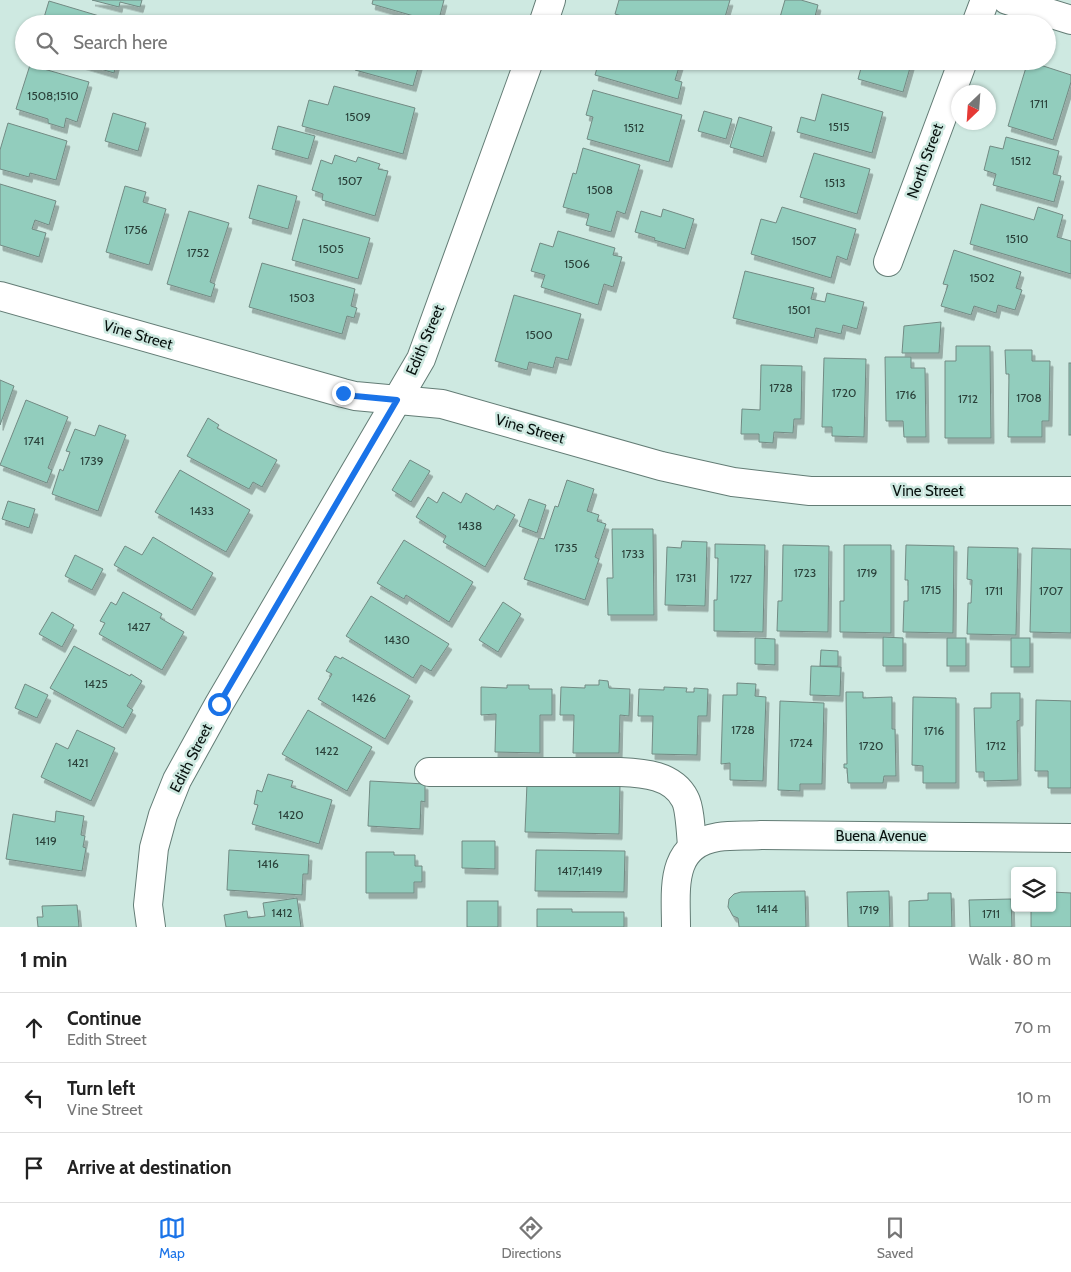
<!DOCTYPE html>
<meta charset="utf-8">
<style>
:root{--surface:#fff;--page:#f2f2f2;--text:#222;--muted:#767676;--line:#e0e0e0;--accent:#1a73e8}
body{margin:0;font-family:Cabin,sans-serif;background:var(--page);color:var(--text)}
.controls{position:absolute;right:15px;bottom:15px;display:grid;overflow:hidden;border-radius:5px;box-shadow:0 1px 4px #0004}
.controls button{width:45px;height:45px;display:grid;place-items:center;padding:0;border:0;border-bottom:1px solid var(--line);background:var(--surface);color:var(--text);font:25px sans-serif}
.compass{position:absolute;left:951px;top:85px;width:45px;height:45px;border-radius:50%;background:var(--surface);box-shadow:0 1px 4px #0004;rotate:205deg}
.stop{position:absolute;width:15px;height:15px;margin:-11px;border:4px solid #1a73e8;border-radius:50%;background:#fff}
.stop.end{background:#1a73e8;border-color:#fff;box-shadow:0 1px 5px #0008}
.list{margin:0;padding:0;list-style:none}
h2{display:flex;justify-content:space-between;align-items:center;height:65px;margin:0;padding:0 20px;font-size:21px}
h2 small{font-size:16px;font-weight:400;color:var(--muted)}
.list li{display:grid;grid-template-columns:32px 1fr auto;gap:15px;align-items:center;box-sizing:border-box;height:70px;padding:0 20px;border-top:1px solid var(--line)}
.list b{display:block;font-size:19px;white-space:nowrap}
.list p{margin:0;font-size:16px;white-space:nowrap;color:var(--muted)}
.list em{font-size:16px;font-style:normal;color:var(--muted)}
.icon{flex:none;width:28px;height:28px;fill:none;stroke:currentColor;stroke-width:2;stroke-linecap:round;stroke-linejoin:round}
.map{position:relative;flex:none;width:1071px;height:927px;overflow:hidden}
.search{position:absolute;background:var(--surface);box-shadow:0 1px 4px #0004;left:15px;right:15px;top:15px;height:55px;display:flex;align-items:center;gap:12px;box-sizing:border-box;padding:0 18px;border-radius:28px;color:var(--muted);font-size:19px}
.sheet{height:275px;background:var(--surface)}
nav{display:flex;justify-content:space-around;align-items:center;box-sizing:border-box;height:70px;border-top:1px solid var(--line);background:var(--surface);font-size:14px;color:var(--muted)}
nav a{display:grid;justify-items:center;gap:2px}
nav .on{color:var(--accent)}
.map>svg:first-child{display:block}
</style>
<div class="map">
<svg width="1071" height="927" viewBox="0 0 1071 927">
<defs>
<filter id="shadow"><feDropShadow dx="3" dy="5.5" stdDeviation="0" flood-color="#0004"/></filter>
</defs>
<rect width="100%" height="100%" fill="#cee9e1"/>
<!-- building -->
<g fill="#92cdbd" stroke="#728a83" filter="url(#shadow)">
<polygon points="92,0 142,0 140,7 120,2 119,7"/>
<polygon points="373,0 444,0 438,23 372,4"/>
<polygon points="619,0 730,0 723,24 700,22 700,24 649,24 615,14"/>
<polygon points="785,0 801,0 818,5 813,24 778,24"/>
<polygon points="49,1 126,24 42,24"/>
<polygon points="74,61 117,61 114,73"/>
<polygon points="356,61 420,61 413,86 355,70 358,62"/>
<polygon points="599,61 681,61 675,80 682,82 678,99 595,75"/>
<polygon points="863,61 912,61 903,92 858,79"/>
<polygon points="1028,61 1071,75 1071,82 1053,140 1008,126"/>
<polygon points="30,65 89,82 77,122 66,118 64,128 48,123 48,119 16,109"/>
<polygon points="334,86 415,108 403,154 302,126 309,100 328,105"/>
<polygon points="593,90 682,115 669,162 587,139 593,117 586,115"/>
<polygon points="822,94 883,112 872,153 797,132 801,117 815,121"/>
<polygon points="704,111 732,119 726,139 698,131"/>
<polygon points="113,113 146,123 138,151 105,141"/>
<polygon points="739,117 772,127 763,157 730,147"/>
<polygon points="8,123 67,141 56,180 30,173 29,177 0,169 0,150"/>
<polygon points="278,126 315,136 308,159 272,149"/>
<polygon points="1006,137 1059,151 1053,174 1061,176 1054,202 993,185 996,174 984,170 990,146 1003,149"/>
<polygon points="583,148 640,165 625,214 617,211 611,232 586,225 589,214 563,207 573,173 576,174"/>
<polygon points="814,153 870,169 857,214 800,197"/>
<polygon points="335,155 356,162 358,157 380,164 378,169 388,171 375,216 322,200 323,194 312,190 321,160 332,164"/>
<polygon points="0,184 56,201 49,225 35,220 32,229 46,233 39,257 0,245"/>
<polygon points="258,185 297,196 288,229 249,218"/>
<polygon points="125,186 146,192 143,202 166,209 149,265 106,252"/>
<polygon points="981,204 1034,220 1038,207 1063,215 1057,237 1071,241 1071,274 970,244"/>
<polygon points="782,207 856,229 847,260 837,256 831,278 751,254 761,219 776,223"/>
<polygon points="663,209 694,219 685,249 654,240 655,238 635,232 641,211 661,217"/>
<polygon points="189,211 229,223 210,282 215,284 211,297 167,284"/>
<polygon points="303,219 370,238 358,279 292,260"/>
<polygon points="558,231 615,248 613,255 622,257 613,287 604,284 598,305 541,287 545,275 531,271 540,243 553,247"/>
<polygon points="954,250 1021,272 1016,288 1022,290 1015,310 998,305 996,313 974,306 971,315 941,306 948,285 943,284"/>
<polygon points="262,263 355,289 351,306 357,308 354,318 347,316 342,334 249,307"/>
<polygon points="745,271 814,288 811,299 825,302 827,293 864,302 857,329 843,325 841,334 816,328 814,338 733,318"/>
<polygon points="514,295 581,314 568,360 556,357 553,368 529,362 527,370 495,361"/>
<polygon points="941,322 939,353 902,353 904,326"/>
<polygon points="956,346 990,346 991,438 945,438 945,361 956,361"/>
<polygon points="1005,350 1032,350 1032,361 1050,361 1049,421 1042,421 1042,437 1008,437 1009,374 1006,374"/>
<polygon points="885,357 911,357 911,368 925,368 926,437 904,437 903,421 886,421"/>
<polygon points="824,358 866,359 864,437 832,436 832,427 822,427"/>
<rect x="1069" y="363" width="2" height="72"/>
<polygon points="761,365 802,366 801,419 794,419 793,433 774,432 773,443 759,442 759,434 741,434 742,409 760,410"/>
<polygon points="0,380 14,386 0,425"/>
<polygon points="26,400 68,417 48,468 52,470 47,483 0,465"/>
<polygon points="208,418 219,425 217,428 277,460 262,487 253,482 249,489 187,456"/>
<polygon points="99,425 126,435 98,511 52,494 60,469 63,471 70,452 66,451 75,429 95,436"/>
<polygon points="410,460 430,471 411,502 392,490"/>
<polygon points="180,470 250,510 226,552 155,512"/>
<polygon points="567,480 594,489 587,511 599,515 597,521 606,524 595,557 599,559 585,600 524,579 539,538 544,539 555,506 558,507"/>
<polygon points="443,492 461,503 466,493 494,510 497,505 515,515 485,567 443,542 446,536 416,517 428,497 437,503"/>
<polygon points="529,499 546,505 537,533 519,526"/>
<polygon points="8,501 35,509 29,528 2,519"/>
<polygon points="612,529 653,529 654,615 608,615 607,578 613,578"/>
<polygon points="153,537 213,573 192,610 114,565 125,546 142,555"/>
<polygon points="404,540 473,582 449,622 406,595 404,599 377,583"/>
<polygon points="682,541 707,542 705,606 665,605 667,547 681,548"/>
<polygon points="715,544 765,545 763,632 714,631 714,600 717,600 718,558 715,558"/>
<polygon points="783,545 829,546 828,632 777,631 778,601 782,601"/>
<polygon points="844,545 891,545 891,633 840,632 840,601 844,601"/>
<polygon points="906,545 954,546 953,633 903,632 904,601 908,601 908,580 905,580"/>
<polygon points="968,547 1018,548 1016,635 967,634 968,603 971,603 972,580 967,579"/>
<polygon points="1032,548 1071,549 1071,633 1030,632"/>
<polygon points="75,555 103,569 92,590 65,576"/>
<polygon points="123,592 162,614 160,618 184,632 162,670 99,634 105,623 100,621 111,602 116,605"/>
<polygon points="371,596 449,644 431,671 421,665 413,678 346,636"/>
<polygon points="503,602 521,614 498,652 479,640"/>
<polygon points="52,612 74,625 62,647 39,634"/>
<polygon points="883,637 903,638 903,666 883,666"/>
<polygon points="755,638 775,639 775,665 755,664"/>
<rect x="947" y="638" width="19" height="28"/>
<rect x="1011" y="638" width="19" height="29"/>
<polygon points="74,646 130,676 131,674 142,681 127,706 133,710 123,728 50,688"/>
<polygon points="821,650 838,651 838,666 820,666"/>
<polygon points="335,656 341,659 342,657 410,696 385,739 318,699 332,674 326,671"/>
<polygon points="811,666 841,667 840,696 810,695"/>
<polygon points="599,680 608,681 609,688 630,689 629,716 620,715 619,753 573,753 574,715 560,715 561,687 585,688 585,685 599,685"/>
<polygon points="737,683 756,684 755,696 766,697 763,781 730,780 730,763 721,764 723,695 737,695"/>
<polygon points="25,684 48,695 37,718 15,708"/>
<polygon points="507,685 529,685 529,689 552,689 552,715 540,715 540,753 495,752 496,714 481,715 481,687 507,688"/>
<polygon points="664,687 687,688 686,692 694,692 694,688 708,689 707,716 698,716 697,755 652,754 653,716 638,716 639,689 664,690"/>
<polygon points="846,692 863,692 863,698 892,697 892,729 895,729 896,776 884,776 883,783 848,783 847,768 844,768 844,764 847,764"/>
<polygon points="991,693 1020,693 1020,720 1017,721 1018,780 984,781 984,772 976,772 974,708 991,708"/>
<polygon points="913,697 956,698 956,783 923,783 923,766 912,765"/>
<polygon points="1036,700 1071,701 1071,788 1048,788 1048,771 1035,771"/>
<polygon points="780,701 824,703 822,784 800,784 800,791 778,790"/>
<polygon points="308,710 372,747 347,791 282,754"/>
<polygon points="77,730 115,748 91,801 41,777 56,743 68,749"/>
<polygon points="268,774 293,781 291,787 332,800 319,844 252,824 258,805 254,804 257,790 262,792"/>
<polygon points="370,781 425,784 425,802 421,801 420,829 368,826"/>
<polygon points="527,783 620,786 619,834 525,832"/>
<polygon points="56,811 84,816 81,835 85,836 83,847 86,848 82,871 6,859 13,814 55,822"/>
<polygon points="462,841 495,841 495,869 462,868"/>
<polygon points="229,850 309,855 308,874 303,874 302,895 227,890"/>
<polygon points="536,850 625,851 624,892 535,891"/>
<polygon points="366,852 394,852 394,855 415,855 415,866 422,866 422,882 414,882 414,893 366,893"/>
<polygon points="805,891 806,927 739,927 738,918 733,916 728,907 729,899 734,894 741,892"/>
<polygon points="889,891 890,927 848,927 847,892"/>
<polygon points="1052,892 1071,893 1071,927 1031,927 1031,908 1052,908"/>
<polygon points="928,893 951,893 952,927 909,927 909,901 928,900"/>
<polygon points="297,898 301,927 226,927 224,915 247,911 248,918 265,916 263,903"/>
<polygon points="1011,899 1012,927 970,927 969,900"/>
<rect x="467" y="901" width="31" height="26"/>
<polygon points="77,905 79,927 38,927 37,917 43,917 42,906"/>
<polygon points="537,909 572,909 572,912 624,912 624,927 537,927"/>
</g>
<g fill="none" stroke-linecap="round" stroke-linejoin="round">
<defs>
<g id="minor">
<polyline points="1007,0 1071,20"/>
<polyline points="543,24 551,0"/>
<polyline points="976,24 985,0"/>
<polyline points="888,262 963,61"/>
<polyline points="0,296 343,393 355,396 442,404 661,466 733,482 810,491 1071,491"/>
<path d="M429 772H620C644 773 673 775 685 799 690 808 691 835 692 846"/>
<polyline points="151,927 148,905 154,848 163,815 177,780 219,704 421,359 529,61"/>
<path d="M676 927C676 889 669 845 718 837 732 835 747 836 761 835L1071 838"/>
</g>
</defs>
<!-- minor casing -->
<use href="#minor" stroke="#637c75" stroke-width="30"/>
<!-- minor -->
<use href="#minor" stroke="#fff" stroke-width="28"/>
</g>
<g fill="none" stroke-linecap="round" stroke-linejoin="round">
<!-- route -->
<polyline stroke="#1a73e8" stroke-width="6" points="219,704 397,400 355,396 343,393"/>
</g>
<g text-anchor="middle" stroke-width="5" stroke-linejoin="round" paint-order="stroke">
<!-- number labels -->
<g font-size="12" fill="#2a413a">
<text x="53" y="100">1508;1510</text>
<text x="1039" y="108">1711</text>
<text x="358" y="121">1509</text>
<text x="839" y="131">1515</text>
<text x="634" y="132">1512</text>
<text x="1021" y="165">1512</text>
<text x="350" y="185">1507</text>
<text x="835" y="187">1513</text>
<text x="600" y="194">1508</text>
<text x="136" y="234">1756</text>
<text x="1017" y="243">1510</text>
<text x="804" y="245">1507</text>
<text x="331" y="253">1505</text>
<text x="198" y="257">1752</text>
<text x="577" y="268">1506</text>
<text x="982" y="282">1502</text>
<text x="302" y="302">1503</text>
<text x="799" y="314">1501</text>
<text x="539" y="339">1500</text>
<text x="781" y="392">1728</text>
<text x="844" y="397">1720</text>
<text x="906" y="399">1716</text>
<text x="1029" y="402">1708</text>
<text x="968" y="403">1712</text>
<text x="34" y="445">1741</text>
<text x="92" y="465">1739</text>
<text x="202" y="515">1433</text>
<text x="470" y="530">1438</text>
<text x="566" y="552">1735</text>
<text x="633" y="558">1733</text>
<text x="805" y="577">1723</text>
<text x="867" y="577">1719</text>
<text x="686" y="582">1731</text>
<text x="741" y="583">1727</text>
<text x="931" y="594">1715</text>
<text x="994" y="595">1711</text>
<text x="1051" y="595">1707</text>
<text x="139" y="631">1427</text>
<text x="397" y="644">1430</text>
<text x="96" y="688">1425</text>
<text x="364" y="702">1426</text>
<text x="743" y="734">1728</text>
<text x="934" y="735">1716</text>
<text x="801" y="747">1724</text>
<text x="871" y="750">1720</text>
<text x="996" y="750">1712</text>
<text x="327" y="755">1422</text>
<text x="78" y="767">1421</text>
<text x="291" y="819">1420</text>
<text x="46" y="845">1419</text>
<text x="268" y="868">1416</text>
<text x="580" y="875">1417;1419</text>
<text x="767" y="913">1414</text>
<text x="869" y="914">1719</text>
<text x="282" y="917">1412</text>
<text x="991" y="918">1711</text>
</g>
<!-- street labels -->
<g font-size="15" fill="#08120f" stroke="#cee9e1">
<text transform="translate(925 161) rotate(-70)" y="5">North Street</text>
<text transform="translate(138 335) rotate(16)" y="5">Vine Street</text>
<text transform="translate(425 340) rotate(-67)" y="5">Edith Street</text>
<text transform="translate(530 429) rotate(16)" y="5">Vine Street</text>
<text x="928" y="496">Vine Street</text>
<text transform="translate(191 758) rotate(-63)" y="5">Edith Street</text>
<text x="881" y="841">Buena Avenue</text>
</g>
</g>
</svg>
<div class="controls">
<button><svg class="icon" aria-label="layers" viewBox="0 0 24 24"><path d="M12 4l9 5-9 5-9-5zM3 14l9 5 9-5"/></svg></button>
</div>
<svg class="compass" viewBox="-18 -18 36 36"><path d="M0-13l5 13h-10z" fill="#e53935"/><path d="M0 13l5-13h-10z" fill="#767676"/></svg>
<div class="stop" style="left:219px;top:704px"></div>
<div class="stop end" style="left:343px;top:393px"></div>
<div class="search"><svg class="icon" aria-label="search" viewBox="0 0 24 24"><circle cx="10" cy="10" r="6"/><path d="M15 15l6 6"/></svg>Search here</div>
</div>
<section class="sheet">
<h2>1 min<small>Walk · 80 m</small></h2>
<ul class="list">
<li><svg class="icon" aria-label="ahead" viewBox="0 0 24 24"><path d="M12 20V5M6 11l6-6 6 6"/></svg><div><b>Continue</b><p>Edith Street</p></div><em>70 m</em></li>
<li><svg class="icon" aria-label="left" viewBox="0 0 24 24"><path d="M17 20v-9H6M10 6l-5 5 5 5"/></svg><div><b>Turn left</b><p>Vine Street</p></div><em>10 m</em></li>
<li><svg class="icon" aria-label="arrive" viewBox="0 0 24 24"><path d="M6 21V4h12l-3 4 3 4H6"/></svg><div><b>Arrive at destination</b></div></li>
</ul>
</section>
<nav>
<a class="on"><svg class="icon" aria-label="map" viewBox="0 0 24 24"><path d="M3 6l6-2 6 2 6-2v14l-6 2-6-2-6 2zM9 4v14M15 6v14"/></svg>Map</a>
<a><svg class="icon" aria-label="directions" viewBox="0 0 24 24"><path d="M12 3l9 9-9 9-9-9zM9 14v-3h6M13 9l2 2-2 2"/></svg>Directions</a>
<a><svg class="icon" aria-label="saved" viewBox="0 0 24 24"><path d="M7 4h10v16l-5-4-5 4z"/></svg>Saved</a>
</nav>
